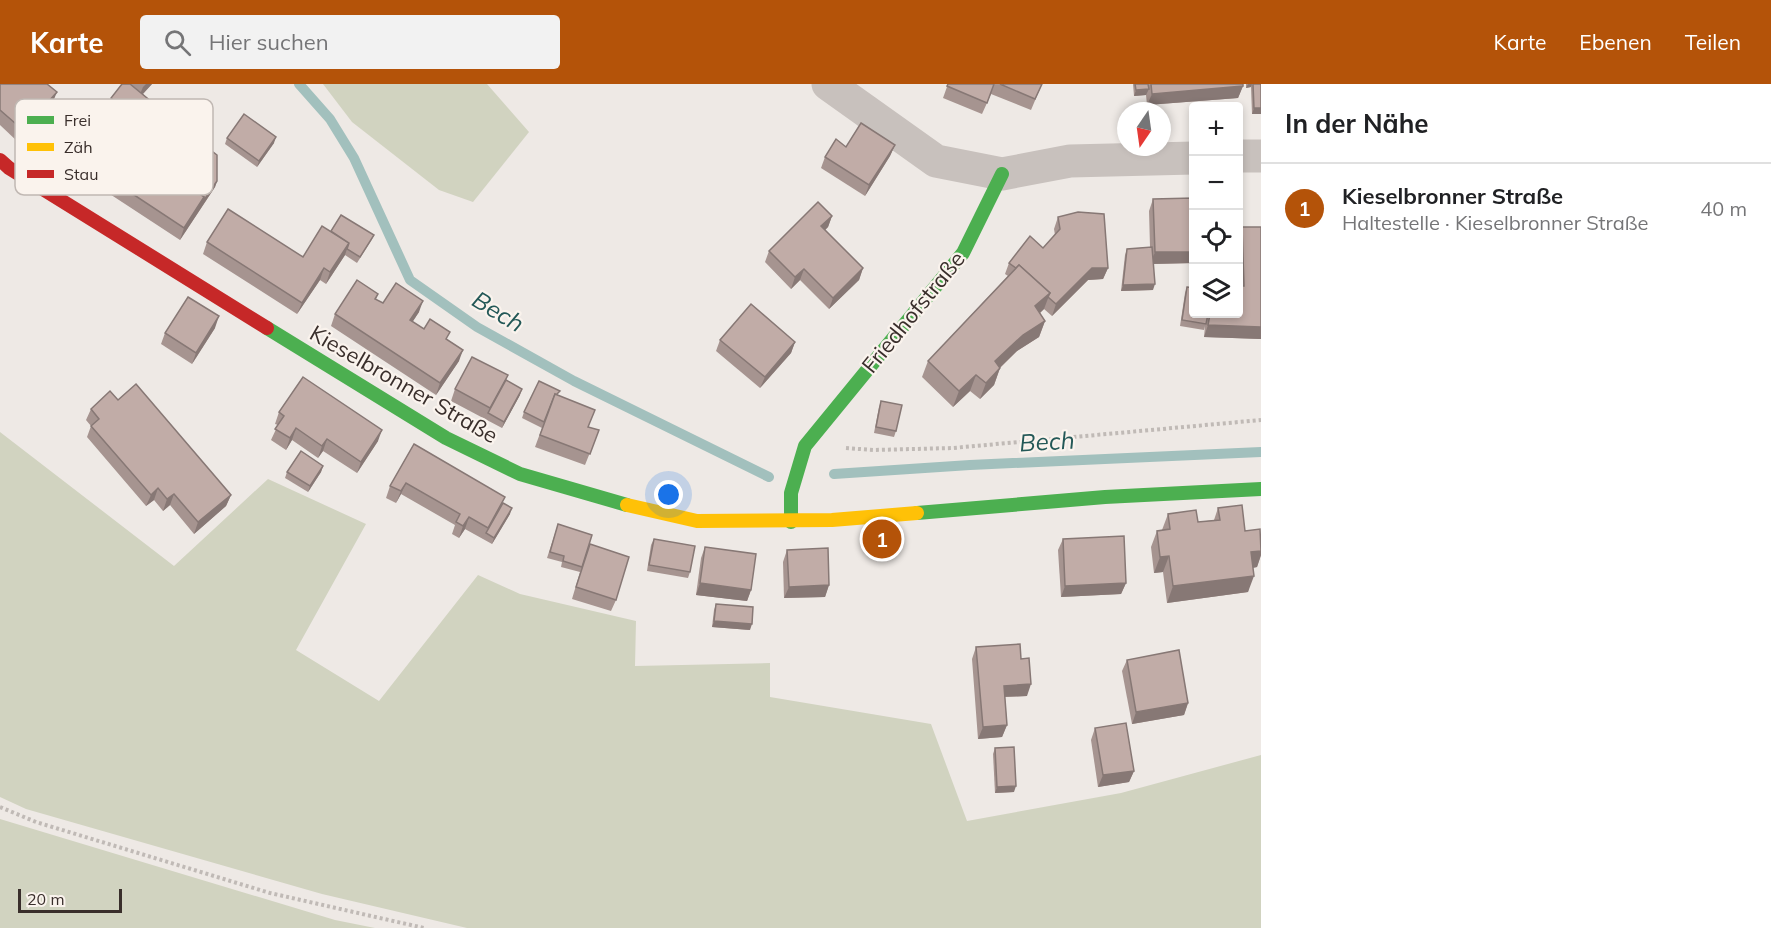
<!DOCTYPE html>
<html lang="de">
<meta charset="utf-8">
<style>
:root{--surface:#fff;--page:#f2f2f2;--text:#202124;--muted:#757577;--line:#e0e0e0;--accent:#b45309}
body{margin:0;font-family:Mulish,sans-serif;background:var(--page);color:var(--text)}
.controls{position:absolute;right:18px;top:18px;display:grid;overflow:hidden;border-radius:6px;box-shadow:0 3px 9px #0003}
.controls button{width:54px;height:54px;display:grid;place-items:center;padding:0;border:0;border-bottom:2px solid var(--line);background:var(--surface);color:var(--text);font:30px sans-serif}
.compass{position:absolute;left:1117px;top:18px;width:54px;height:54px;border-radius:50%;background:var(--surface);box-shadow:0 3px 9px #0003;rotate:193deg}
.scale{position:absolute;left:18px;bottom:15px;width:104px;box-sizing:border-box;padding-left:6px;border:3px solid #392e2b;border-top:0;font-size:16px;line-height:21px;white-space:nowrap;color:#392e2b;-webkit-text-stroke:4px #faf3ed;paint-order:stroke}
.you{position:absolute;left:669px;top:411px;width:21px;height:21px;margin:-15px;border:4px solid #fff;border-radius:50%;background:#1a73e8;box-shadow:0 0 0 9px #1a73e833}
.badge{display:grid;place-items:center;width:39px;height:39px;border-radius:50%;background:var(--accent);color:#fff;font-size:20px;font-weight:700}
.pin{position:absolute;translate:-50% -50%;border:3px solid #fff;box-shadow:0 2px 6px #0006}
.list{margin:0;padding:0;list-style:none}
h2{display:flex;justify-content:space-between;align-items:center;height:78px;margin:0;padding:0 24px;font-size:26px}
h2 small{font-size:20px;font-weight:400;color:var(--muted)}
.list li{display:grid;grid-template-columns:39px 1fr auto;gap:18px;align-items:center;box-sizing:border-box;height:90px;padding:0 24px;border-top:2px solid var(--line)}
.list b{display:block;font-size:22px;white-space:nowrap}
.list p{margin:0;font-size:20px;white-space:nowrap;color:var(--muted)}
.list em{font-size:20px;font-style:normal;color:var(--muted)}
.icon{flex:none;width:33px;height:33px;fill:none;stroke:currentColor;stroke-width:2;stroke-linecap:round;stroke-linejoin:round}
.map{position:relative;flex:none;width:1261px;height:844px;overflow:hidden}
header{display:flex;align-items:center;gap:36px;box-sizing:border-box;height:84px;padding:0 30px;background:var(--accent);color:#fff}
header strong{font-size:28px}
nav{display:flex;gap:33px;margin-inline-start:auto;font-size:21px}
.search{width:420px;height:54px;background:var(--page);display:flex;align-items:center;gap:15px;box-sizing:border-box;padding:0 21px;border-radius:6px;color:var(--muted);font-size:22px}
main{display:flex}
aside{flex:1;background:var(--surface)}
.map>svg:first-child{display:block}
</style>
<header>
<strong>Karte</strong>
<div class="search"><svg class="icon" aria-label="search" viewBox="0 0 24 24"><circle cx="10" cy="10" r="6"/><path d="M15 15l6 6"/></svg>Hier suchen</div>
<nav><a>Karte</a><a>Ebenen</a><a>Teilen</a></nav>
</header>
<main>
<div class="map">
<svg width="1261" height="844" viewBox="0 0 1261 844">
<rect width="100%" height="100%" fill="#eee9e5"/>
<!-- green -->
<g fill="#d1d3c0">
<polygon points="323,0 487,0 529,48 473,118 439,106 352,38"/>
<polygon points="0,348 174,482 268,395 366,440 296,566 379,617 478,491 520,510 636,537 635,582 770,579 770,613 931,640 967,737 1121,709 1261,671 1261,844 467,844 322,810 26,725 0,713"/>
<polygon points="0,735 335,836 375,844 0,844"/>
</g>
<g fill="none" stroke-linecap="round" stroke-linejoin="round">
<!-- stream -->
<g stroke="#a2c0bd" stroke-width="10">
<polyline points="299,0 330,35 354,74 410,196 477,243 574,297 769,393"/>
<polyline points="834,390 970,381 1261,368"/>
</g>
<!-- path -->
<g stroke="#c0bab6" stroke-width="4" stroke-dasharray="3 3" stroke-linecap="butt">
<polyline points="846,364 873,366 953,364 1261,336"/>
<polyline points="0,723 36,738 270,809 424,844"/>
</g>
<!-- street -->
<g stroke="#c8c1bd" stroke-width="33">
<polyline points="828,0 936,77 1002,90 1070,77 1194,74"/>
<polyline points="1238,72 1261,72"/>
</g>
<!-- fast -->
<g stroke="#4caf50" stroke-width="14">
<polyline points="267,244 446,354 520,390 627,421"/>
<polyline points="917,429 1105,413 1261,405"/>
<polyline points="791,438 791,409 805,362 963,169 1002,90"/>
</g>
<!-- slow -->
<polyline stroke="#ffc107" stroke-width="14" points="627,421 697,437 832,436 917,429"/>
<!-- jam -->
<polyline stroke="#c62828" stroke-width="14" points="0,76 9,84 267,244"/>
</g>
<!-- wall -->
<g fill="#a69490">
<polygon points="0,0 52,20 18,58 0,41"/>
<polygon points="121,0 152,0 143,10 158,23 156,29 123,70 135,77 168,89 217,97 215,103 180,156 64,80 68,68 94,44 107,38 121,33 123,31 109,20 111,14 122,1"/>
<polygon points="948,0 1042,0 1031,26 991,10 982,30 943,14"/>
<polygon points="1133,0 1243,0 1243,2 1238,14 1147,21 1146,11 1134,12"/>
<polygon points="1246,0 1261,0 1261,30 1252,30 1251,3 1246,4"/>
<polygon points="227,54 274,59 257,83 225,60"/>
<polygon points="895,61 890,72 865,112 821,84 825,73 846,63"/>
<polygon points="1153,115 1194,179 1153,180 1153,206 1121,207 1125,171 1127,165 1150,163 1149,127"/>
<polygon points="832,132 828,143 825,146 863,184 859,196 829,225 800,196 791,205 765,178 769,167"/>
<polygon points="1058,133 1108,184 1103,195 1088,196 1052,232 1044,225 1040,229 1045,237 1039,253 1017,267 1000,284 994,301 980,315 970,307 953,323 922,293 928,277 1008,192 1005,190 1009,179 1043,164 1055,151 1054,145"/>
<polygon points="1242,143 1261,255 1204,253 1205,242 1204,246 1180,242 1185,209 1187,203 1194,230 1239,230 1240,202 1239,154"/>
<polygon points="331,147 374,151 371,157 357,179 345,171 326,200 320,196 297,230 203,170 207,158 303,173"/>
<polygon points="378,210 376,215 383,219 419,228 412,238 424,245 447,255 459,277 436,311 331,242 335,230"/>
<polygon points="215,244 192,280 161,260 165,249"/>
<polygon points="720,256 795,258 791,269 760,304 716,267"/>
<polygon points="508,291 506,296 520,311 502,344 451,317 455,305"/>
<polygon points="558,312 588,343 599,346 585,381 535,363 542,344 522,334 524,328"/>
<polygon points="118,316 231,411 226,422 194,450 170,421 163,427 154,416 146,422 87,353 91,342 86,336 91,325"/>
<polygon points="881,317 896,347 894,353 874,349 879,323"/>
<polygon points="279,328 378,357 357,389 323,367 318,374 292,356 286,366 271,356 278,341 275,340"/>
<polygon points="414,360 503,419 510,430 492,460 465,445 459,454 452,450 455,441 401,410 396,419 386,414 390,402"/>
<polygon points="323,382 321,388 308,408 285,394 287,388"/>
<polygon points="1218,424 1245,447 1261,454 1261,471 1257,483 1253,484 1248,508 1167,519 1163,488 1154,489 1151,463 1157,447 1162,446 1168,430 1198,438 1214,436"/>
<polygon points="558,440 587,469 616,516 611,527 572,515 580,488 561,483 562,478 547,474"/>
<polygon points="654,455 690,488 688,494 647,487 651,461"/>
<polygon points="1063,455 1126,499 1121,510 1061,513 1058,466"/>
<polygon points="705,463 751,506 747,517 696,511 701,474"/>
<polygon points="787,466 829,501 825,513 784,514 783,478"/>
<polygon points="716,520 750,546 712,543 714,526"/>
<polygon points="976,563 1021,575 1027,612 1005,613 1007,641 1002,653 978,655 972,575"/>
<polygon points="1127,576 1188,619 1184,631 1132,640 1122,587"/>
<polygon points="1095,644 1134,687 1129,698 1098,703 1091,656"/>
<polygon points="995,664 1014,708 995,709 993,670"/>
</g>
<!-- shaded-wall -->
<g fill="#877875">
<polygon points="146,0 152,0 138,15 143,3"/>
<polygon points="1248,0 1252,0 1251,3 1246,4"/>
<polygon points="1243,2 1238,14 1147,21 1152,10"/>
<polygon points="1149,5 1146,11 1134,12 1136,6"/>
<polygon points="57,8 52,20 18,58 23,46"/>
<polygon points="158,23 156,29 119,75 121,69"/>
<polygon points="1254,24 1261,24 1261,30 1252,30"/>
<polygon points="276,53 274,59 257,83 259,77"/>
<polygon points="895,61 890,72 865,112 869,101"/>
<polygon points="217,97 215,103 180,156 184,144 204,113"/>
<polygon points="832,132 828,143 817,154 821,142"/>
<polygon points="349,159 345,171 326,200 330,188"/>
<polygon points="1155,168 1194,168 1194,179 1150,180"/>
<polygon points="324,184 320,196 297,230 302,219"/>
<polygon points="863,184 859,196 829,225 833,214"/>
<polygon points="1092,184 1108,184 1103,195 1088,196 1052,232 1056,220"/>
<polygon points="804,185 800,196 791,205 795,193"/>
<polygon points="1155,200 1153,206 1121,207 1123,201"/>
<polygon points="1050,209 1044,225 1029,239 1035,222"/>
<polygon points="423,217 419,228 406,248 410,236"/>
<polygon points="219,232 215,244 192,280 196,269"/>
<polygon points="1045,237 1039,253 1017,267 989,294 995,277 1023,251"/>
<polygon points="1208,241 1261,243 1261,255 1204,253"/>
<polygon points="795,258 791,269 760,304 765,293"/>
<polygon points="463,266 459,277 436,311 440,299"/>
<polygon points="1000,284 994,301 980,315 986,299"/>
<polygon points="976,291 970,307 953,323 959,307"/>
<polygon points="522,305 520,311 502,344 504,338"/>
<polygon points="296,344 292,356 286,366 290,354"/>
<polygon points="382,346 378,357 357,389 361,378"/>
<polygon points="327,355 323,367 318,374 322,362"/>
<polygon points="323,382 321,388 308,408 310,402"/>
<polygon points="406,399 401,410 396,419 401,407"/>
<polygon points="158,404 154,416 146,422 151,411"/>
<polygon points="174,410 170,421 163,427 167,415"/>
<polygon points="231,411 226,422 194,450 198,438"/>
<polygon points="512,424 510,430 492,460 494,454"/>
<polygon points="469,433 465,445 459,454 463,442"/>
<polygon points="1261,467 1261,471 1257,483 1245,485 1251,468"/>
<polygon points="1169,472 1163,488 1154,489 1160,473"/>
<polygon points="1254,492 1248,508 1167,519 1173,502"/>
<polygon points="700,499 751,506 747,517 696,511"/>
<polygon points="1126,499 1121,510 1061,513 1065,502"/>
<polygon points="829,501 825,513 784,514 789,503"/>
<polygon points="714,537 752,540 750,546 712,543"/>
<polygon points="1031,600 1027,612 999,613 1004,602"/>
<polygon points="1188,619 1184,631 1132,640 1136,628"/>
<polygon points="1007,641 1002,653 978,655 983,643"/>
<polygon points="1134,687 1129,698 1098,703 1103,691"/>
<polygon points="1016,702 1014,708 995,709 997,703"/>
</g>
<!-- building -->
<g fill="#c1aca7" stroke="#877875" stroke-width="1.5">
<polygon points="0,0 47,0 57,8 23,46 0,26"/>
<polygon points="122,0 130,0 158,23 121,69 123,63 116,57 119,54 121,48 107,38 115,28 121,33 127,26 111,14"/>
<polygon points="948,0 994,0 987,19 947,2"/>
<polygon points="1000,0 1042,0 1035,15"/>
<polygon points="1135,0 1148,0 1149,5 1136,6"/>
<polygon points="1151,0 1243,0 1243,2 1152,10"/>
<polygon points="1253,0 1261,0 1261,24 1254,24"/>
<polygon points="244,30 276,53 259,77 227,54"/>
<polygon points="861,39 895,61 869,101 825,73 836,55 846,63"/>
<polygon points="194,53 217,71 217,97 202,119 204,113 168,89"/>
<polygon points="143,65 171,83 167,88 204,113 184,144 119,101"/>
<polygon points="1194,114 1194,168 1155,168 1153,115"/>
<polygon points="818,118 832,132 821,142 863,184 833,214 804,185 795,193 769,167"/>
<polygon points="228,125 303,173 322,142 349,159 330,188 324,184 302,219 207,158"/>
<polygon points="1078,128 1104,130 1108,184 1092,184 1056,220 1048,213 1050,209 1019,181 1016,184 1009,179 1030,152 1043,164 1060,145 1058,133"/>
<polygon points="341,131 374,151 360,173 347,165 349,159 331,147"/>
<polygon points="1242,143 1261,143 1261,243 1208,241 1210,230 1239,230 1239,202 1244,202"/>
<polygon points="1152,163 1155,200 1123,201 1127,165"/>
<polygon points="1019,181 1050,209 1035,222 1045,237 1023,251 995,277 1000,284 986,299 976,291 959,307 928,277"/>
<polygon points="357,196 378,210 375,215 383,219 396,199 423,217 410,236 424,245 430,235 450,248 446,255 463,266 440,299 335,230"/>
<polygon points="1187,203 1194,204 1194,230 1208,230 1206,240 1182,236"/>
<polygon points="188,213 219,232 196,269 165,249"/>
<polygon points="751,220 795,258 765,293 720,256"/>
<polygon points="472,273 508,291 490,324 455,305"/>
<polygon points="303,293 382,346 361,378 327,355 322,362 296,344 290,354 275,345 284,332 279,328"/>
<polygon points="506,296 522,305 504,338 488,329"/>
<polygon points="539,297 560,307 556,311 555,310 544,338 524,328"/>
<polygon points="136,300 231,411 198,438 174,410 167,415 158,404 151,411 91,342 99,335 91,325 110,307 118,316"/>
<polygon points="555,310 595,326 588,343 599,346 590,370 540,351"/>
<polygon points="881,317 902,321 896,347 876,343"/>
<polygon points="414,360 505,413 488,444 469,433 463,442 456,438 460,430 406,399 401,407 390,402"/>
<polygon points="301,367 323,382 310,402 287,388"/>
<polygon points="503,419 512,424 494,454 486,449"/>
<polygon points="1242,421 1245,447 1260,445 1261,467 1251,468 1254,492 1173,502 1169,472 1160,473 1157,447 1170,445 1168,430 1196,426 1198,438 1220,436 1218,424"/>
<polygon points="558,440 592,451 582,483 563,477 564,472 550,468"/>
<polygon points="1124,452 1126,499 1065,502 1063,455"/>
<polygon points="654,455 695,462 690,488 649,481"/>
<polygon points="590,460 629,473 616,516 576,503"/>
<polygon points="705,463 756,470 751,506 700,499"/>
<polygon points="828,464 829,501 789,503 787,466"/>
<polygon points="716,520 753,523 752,540 714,537"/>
<polygon points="1020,560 1021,575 1029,574 1031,600 1004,602 1007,641 983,643 976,563"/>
<polygon points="1179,566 1188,619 1136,628 1127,576"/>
<polygon points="1126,639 1134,687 1103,691 1095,644"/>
<polygon points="1014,663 1016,702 997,703 995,664"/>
</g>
<g text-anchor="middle" stroke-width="4.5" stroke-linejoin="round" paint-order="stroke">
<!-- street labels -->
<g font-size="22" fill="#392e2b" stroke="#faf3ed">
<text transform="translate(913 228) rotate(-51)" y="8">Friedhofstraße</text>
<text transform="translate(404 300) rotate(30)" y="8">Kieselbronner Straße</text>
</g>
<!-- water labels -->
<g font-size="24" font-style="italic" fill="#235857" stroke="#faf3ed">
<text transform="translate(498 228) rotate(31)" y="8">Bech</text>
<text transform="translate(1047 358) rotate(-3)" y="8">Bech</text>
</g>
</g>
<!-- legend -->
<rect x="15" y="15" width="198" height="96" rx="9" fill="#faf3ed" stroke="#c0b8b3" stroke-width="1.5"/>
<rect x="27" y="32" width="27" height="8" fill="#4caf50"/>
<rect x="27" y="59" width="27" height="8" fill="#ffc107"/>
<rect x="27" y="86" width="27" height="8" fill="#c62828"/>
<g font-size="16" fill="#392e2b">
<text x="64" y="42">Frei</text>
<text x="64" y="69">Zäh</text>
<text x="64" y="96">Stau</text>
</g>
</svg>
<div class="controls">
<button>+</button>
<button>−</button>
<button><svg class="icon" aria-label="locate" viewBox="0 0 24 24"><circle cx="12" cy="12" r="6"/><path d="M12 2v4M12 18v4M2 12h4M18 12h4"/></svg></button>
<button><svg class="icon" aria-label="layers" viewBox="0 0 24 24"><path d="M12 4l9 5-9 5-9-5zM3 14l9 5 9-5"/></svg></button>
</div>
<svg class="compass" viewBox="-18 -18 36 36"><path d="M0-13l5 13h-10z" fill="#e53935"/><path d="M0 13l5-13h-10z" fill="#757577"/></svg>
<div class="scale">20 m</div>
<div class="you"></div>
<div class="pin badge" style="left:882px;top:455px">1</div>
</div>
<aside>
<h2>In der Nähe<small></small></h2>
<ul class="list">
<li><span class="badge">1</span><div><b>Kieselbronner Straße</b><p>Haltestelle · Kieselbronner Straße</p></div><em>40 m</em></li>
</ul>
</aside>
</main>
